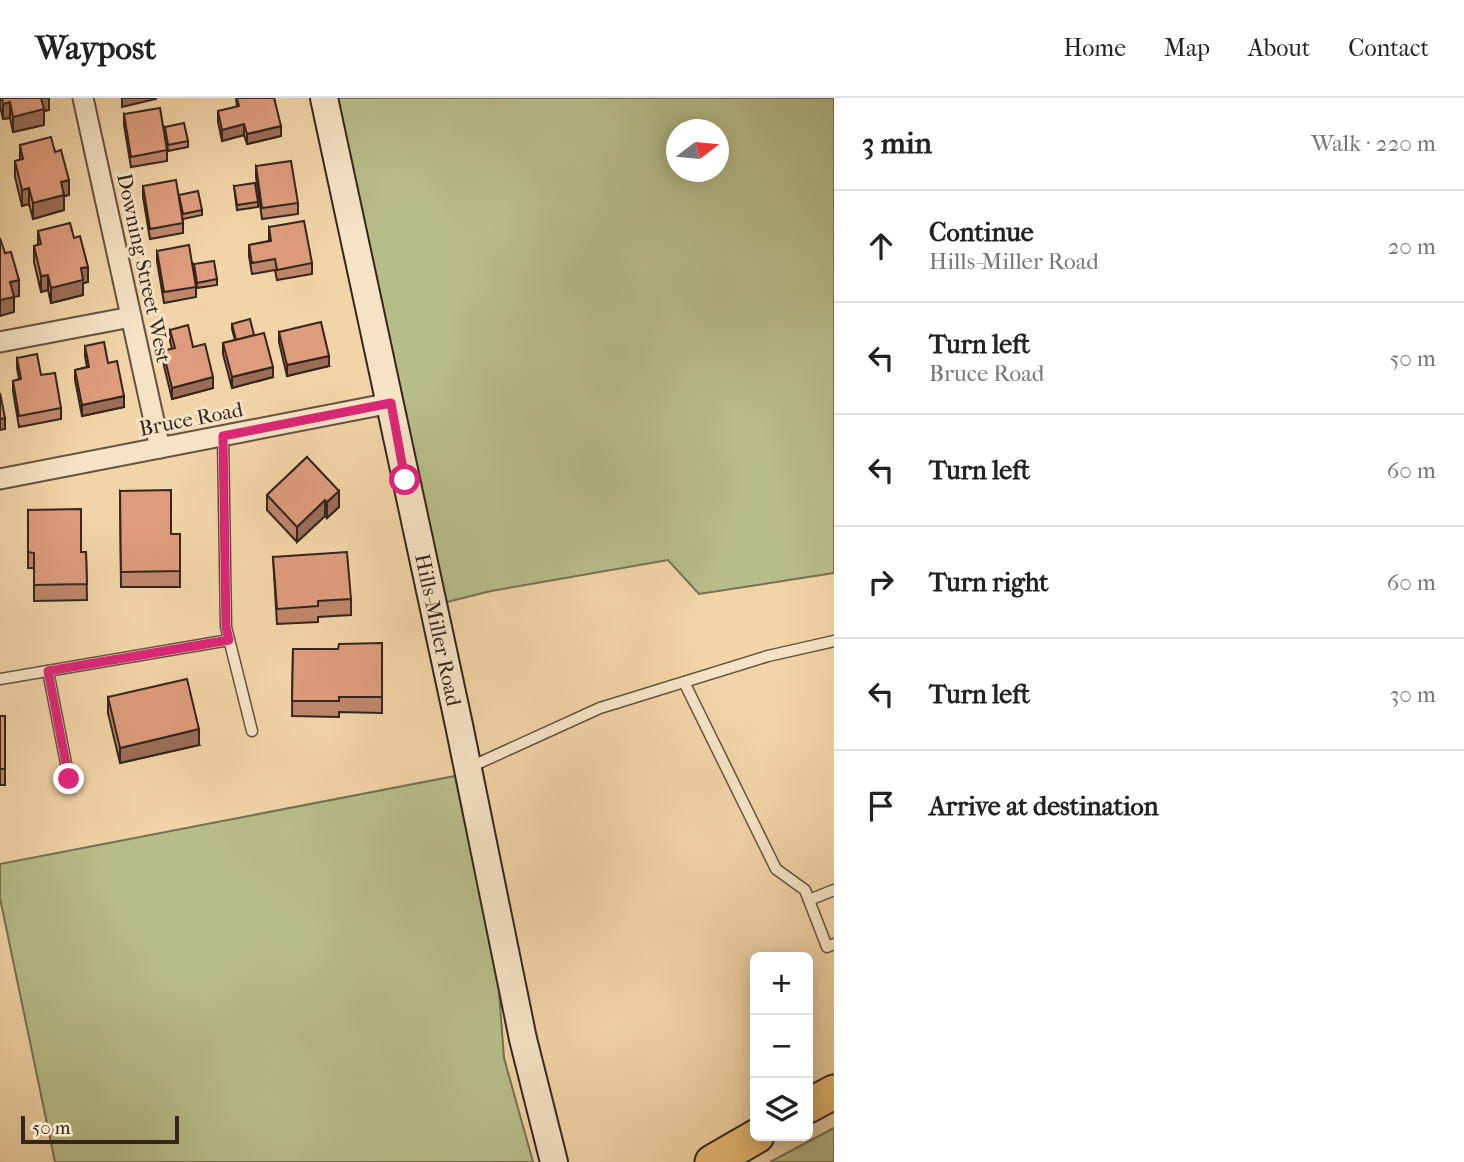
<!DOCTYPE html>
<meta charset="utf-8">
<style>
:root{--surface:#fff;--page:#f6f6f6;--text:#222;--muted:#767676;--line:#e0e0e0}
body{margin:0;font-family:"IM FELL French Canon",serif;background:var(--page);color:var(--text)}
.controls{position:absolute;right:21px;bottom:21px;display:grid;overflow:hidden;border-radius:10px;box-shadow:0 4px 18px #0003}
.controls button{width:63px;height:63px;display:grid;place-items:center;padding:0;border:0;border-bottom:2px solid var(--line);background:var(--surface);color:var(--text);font:35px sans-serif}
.compass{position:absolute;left:666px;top:21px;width:63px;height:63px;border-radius:50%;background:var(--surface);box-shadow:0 4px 18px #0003;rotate:74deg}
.scale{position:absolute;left:21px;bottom:18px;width:158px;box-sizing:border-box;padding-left:7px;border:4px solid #35251d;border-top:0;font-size:19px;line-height:24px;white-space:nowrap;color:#35251d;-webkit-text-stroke:5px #f6e3c6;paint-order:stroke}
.stop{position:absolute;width:21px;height:21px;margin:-16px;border:5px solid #db2777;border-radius:50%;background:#fff}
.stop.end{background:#db2777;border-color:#fff;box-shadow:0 2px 7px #0008}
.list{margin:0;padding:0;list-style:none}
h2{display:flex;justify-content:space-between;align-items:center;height:91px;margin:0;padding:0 28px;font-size:30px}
h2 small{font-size:23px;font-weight:400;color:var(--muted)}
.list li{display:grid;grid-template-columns:46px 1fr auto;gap:21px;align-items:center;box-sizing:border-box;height:112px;padding:0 28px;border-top:2px solid var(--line)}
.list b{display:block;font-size:26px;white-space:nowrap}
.list p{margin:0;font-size:23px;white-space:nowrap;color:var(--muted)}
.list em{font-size:23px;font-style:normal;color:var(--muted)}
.icon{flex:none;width:38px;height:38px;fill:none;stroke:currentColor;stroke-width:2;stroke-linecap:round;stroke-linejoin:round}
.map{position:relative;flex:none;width:834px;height:1064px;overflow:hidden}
header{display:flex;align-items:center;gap:42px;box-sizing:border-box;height:98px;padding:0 35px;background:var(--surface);border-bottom:2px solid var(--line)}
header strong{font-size:33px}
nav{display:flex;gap:38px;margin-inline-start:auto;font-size:24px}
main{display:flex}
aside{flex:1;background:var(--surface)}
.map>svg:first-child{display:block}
</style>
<header>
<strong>Waypost</strong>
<nav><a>Home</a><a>Map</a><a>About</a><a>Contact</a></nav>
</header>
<main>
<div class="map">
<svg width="834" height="1064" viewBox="0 0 834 1064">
<rect width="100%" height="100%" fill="#f1d4a7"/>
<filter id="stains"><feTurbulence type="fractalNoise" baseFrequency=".00286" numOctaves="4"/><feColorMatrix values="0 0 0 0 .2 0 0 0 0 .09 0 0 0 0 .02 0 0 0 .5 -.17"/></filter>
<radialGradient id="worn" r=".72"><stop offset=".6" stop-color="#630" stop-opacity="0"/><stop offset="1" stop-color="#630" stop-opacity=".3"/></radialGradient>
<!-- green -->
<g fill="#b7bd89" stroke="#767153" stroke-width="2" fill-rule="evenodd">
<path d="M334 0H834V475L699 496 668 462 491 493 443 505ZM676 32H718V74H676Z"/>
<polygon points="455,678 498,880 504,960 533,1064 55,1064 0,800 0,766"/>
<polygon points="834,1030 834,1064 770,1064"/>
</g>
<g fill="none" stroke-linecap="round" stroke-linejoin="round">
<defs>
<g id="lane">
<polyline points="223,338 226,529 252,633"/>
<polyline points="48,573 69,681"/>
<polyline points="0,581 229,542"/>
<polyline points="684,584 776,771 805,792 827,849 834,846"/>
<polyline points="468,670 600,610 768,558 834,543"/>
<polyline points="809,802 834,792"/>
</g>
<g id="street">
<polyline points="83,0 160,350"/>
<polyline points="0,244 131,219"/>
<polyline points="0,381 391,305"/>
</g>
<polyline id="secondary" points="324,0 459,627 523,941 554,1064"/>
<g id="highway">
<polyline points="808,1008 834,994"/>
<polyline points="712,1064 757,1038"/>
</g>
</defs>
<!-- lane casing -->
<use href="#lane" stroke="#645140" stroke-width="13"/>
<!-- street casing -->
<use href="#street" stroke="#645140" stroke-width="23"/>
<!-- secondary casing -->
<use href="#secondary" stroke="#35251d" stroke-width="30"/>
<!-- highway casing -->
<use href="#highway" stroke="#35251d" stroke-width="37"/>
<!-- lane -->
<use href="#lane" stroke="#f6e3c6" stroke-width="10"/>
<!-- street -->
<use href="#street" stroke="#f6e3c6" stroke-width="19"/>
<!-- secondary -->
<use href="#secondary" stroke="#f6e3c6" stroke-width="26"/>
<!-- highway -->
<use href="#highway" stroke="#e8ba74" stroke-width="33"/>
</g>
<!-- wall -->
<g fill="#bf866b" stroke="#35251d" stroke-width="2">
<polygon points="0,0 49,0 49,12 44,13 44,27 13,34 10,20 3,21 0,8"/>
<polygon points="236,0 274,0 281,38 247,46 244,37 222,43 218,24 218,13 237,9"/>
<polygon points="124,16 167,52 167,63 131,69 124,27"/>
<polygon points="165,29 188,43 188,49 168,53"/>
<polygon points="20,47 55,54 69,97 64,98 64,112 33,121 29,106 22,108 15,79 15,63 20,62"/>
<polygon points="256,68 298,105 298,116 262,121 256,79"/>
<polygon points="143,88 179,101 202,112 202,117 183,121 183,135 150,141 143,99"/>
<polygon points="234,88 258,104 258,109 237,112"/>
<polygon points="269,129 312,165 312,176 277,182 275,172 252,176 249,158 249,147 269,143"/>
<polygon points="38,133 74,140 88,184 83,185 83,197 51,205 48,192 41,194 34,164 34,148 38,147"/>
<polygon points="157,153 196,189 196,199 164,205 157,163"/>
<polygon points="194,166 217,181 217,187 197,190"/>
<polygon points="232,226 254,237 273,279 232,290 223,256 223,245 235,242 232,231"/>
<polygon points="170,232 193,249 213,290 172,301 163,264 163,253 172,251 170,243"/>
<polygon points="279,234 329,268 287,278 279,244"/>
<polygon points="85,248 108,265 124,309 82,318 75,282 75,272 87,269 85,258"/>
<polygon points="17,260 41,277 61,310 61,321 19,329 13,293 13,283 19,281 17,270"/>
<polygon points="307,359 339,409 327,420 325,418 297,444 267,412 267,397"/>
<polygon points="120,393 171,436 180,436 180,489 121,489"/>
<polygon points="28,412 81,454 86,454 87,502 34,503 34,470 28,470"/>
<polygon points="273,459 351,501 351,517 318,519 318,524 277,526"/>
<polygon points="382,545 382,615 339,614 339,619 292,618 293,551 338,551"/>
<polygon points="108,599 199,647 120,665 108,615"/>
<rect x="0" y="618" width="5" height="69"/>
</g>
<!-- shaded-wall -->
<g fill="#9b6d57" stroke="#35251d" stroke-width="2">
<polygon points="41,0 49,0 49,12 44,13 44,27 13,34 13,19"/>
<polygon points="122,0 156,0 156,1 122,9"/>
<polygon points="10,4 10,20 3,21 3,6"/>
<polygon points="244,26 244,37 222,43 222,32"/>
<polygon points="281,28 281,38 247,46 247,36"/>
<polygon points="69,82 69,97 64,98 64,112 33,121 33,105 61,84"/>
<polygon points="29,90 29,106 22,108 22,92"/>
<polygon points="88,169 88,184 83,185 83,197 51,205 51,190 81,170"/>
<polygon points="48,177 48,192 41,194 41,178"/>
<polygon points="19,182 19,198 14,199 14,214 0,218 0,202 10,184"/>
<polygon points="329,258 329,268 287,278 287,267"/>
<polygon points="273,269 273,279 232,290 232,279"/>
<polygon points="213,279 213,290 172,301 172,290"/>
<polygon points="124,298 124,309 82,318 82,307"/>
<polygon points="5,320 5,331 0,332 0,321"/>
<polygon points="339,393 339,409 327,420 327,404"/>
<polygon points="325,402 325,418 297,444 297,429"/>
<polygon points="199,631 199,647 120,665 120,650"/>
</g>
<!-- building -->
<g fill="#de9c7c" stroke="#35251d" stroke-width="2">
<polygon points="2,0 41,0 44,11 13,19 10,4 3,6"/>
<polygon points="237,0 274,0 281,28 247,36 244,26 222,32 218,13 239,8"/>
<polygon points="160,10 167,52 131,59 124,16"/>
<polygon points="184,25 188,43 168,47 165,29"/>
<polygon points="51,39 55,54 61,52 69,82 61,84 64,97 33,105 29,90 22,92 15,63 23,61 20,47"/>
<polygon points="291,63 298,105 262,110 256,68"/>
<polygon points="176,82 183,125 150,131 143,88"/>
<polygon points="255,85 258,104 237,107 234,88"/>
<polygon points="198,93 202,112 183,116 179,97"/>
<polygon points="304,123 312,165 277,172 275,161 252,165 249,147 271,143 269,129"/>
<polygon points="70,125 74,140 80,138 88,169 81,170 83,182 51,190 48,177 41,178 34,148 41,146 38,133"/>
<polygon points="0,140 5,155 11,154 19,182 10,184 14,199 0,202"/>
<polygon points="189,147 196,189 164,194 157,153"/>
<polygon points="214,163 217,181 197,185 194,166"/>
<polygon points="250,221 254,237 236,242 232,226"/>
<polygon points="321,224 329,258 287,267 279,234"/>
<polygon points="188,227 193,249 205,246 213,279 172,290 163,253 175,250 170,232"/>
<polygon points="264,235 273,269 232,279 223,245"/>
<polygon points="104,244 108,265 117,263 124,298 82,307 75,272 89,269 85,248"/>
<polygon points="37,256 41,277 55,275 61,310 19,318 13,283 21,281 17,260"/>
<polygon points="0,295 5,320 0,321"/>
<polygon points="307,359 339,393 327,404 325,402 297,429 267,397"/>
<polygon points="171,392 171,436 180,436 180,473 121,474 120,393"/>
<polygon points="81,411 81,454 86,454 87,486 34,487 34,455 28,454 28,412"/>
<polygon points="347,454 351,501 318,503 318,508 277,511 273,459"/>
<polygon points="382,545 382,599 339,599 339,603 292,603 293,551 338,551 339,546"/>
<polygon points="187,581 199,631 120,650 108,599"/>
<rect x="0" y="618" width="5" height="53"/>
</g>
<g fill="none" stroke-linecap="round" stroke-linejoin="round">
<!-- route -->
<polyline stroke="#db2777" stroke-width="9" points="69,681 48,573 229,542 226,529 223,338 391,305 405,382"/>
</g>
<g text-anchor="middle" stroke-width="6" stroke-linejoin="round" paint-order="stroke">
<!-- street labels -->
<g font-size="21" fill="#35251d" stroke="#f6e3c6">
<text transform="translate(144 170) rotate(78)" y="7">Downing Street West</text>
<text transform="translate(191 321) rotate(-11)" y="7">Bruce Road</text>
<text transform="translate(438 532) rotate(78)" y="7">Hills-Miller Road</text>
</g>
</g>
<rect width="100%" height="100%" filter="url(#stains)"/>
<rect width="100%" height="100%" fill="url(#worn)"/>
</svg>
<div class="controls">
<button>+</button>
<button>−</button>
<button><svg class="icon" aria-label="layers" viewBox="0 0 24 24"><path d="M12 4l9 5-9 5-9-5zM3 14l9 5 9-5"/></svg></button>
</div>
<svg class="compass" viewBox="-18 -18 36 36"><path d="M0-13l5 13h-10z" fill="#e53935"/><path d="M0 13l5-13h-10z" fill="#767676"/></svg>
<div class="scale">50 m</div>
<div class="stop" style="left:405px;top:382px"></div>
<div class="stop end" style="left:69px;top:681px"></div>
</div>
<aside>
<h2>3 min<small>Walk · 220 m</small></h2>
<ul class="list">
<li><svg class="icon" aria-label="ahead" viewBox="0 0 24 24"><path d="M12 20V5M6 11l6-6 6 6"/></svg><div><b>Continue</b><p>Hills-Miller Road</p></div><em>20 m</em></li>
<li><svg class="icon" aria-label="left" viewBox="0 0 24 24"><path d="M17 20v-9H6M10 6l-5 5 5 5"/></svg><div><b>Turn left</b><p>Bruce Road</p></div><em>50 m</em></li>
<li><svg class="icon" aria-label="left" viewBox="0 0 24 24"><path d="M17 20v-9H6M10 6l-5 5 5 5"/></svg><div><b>Turn left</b></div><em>60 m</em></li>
<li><svg class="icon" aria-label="right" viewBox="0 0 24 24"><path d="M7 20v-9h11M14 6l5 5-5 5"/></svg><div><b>Turn right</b></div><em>60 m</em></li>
<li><svg class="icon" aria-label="left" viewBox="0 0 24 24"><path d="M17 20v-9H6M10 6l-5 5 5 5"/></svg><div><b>Turn left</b></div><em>30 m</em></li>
<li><svg class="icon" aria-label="arrive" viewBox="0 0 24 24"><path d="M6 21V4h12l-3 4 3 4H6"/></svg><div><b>Arrive at destination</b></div></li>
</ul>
</aside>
</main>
